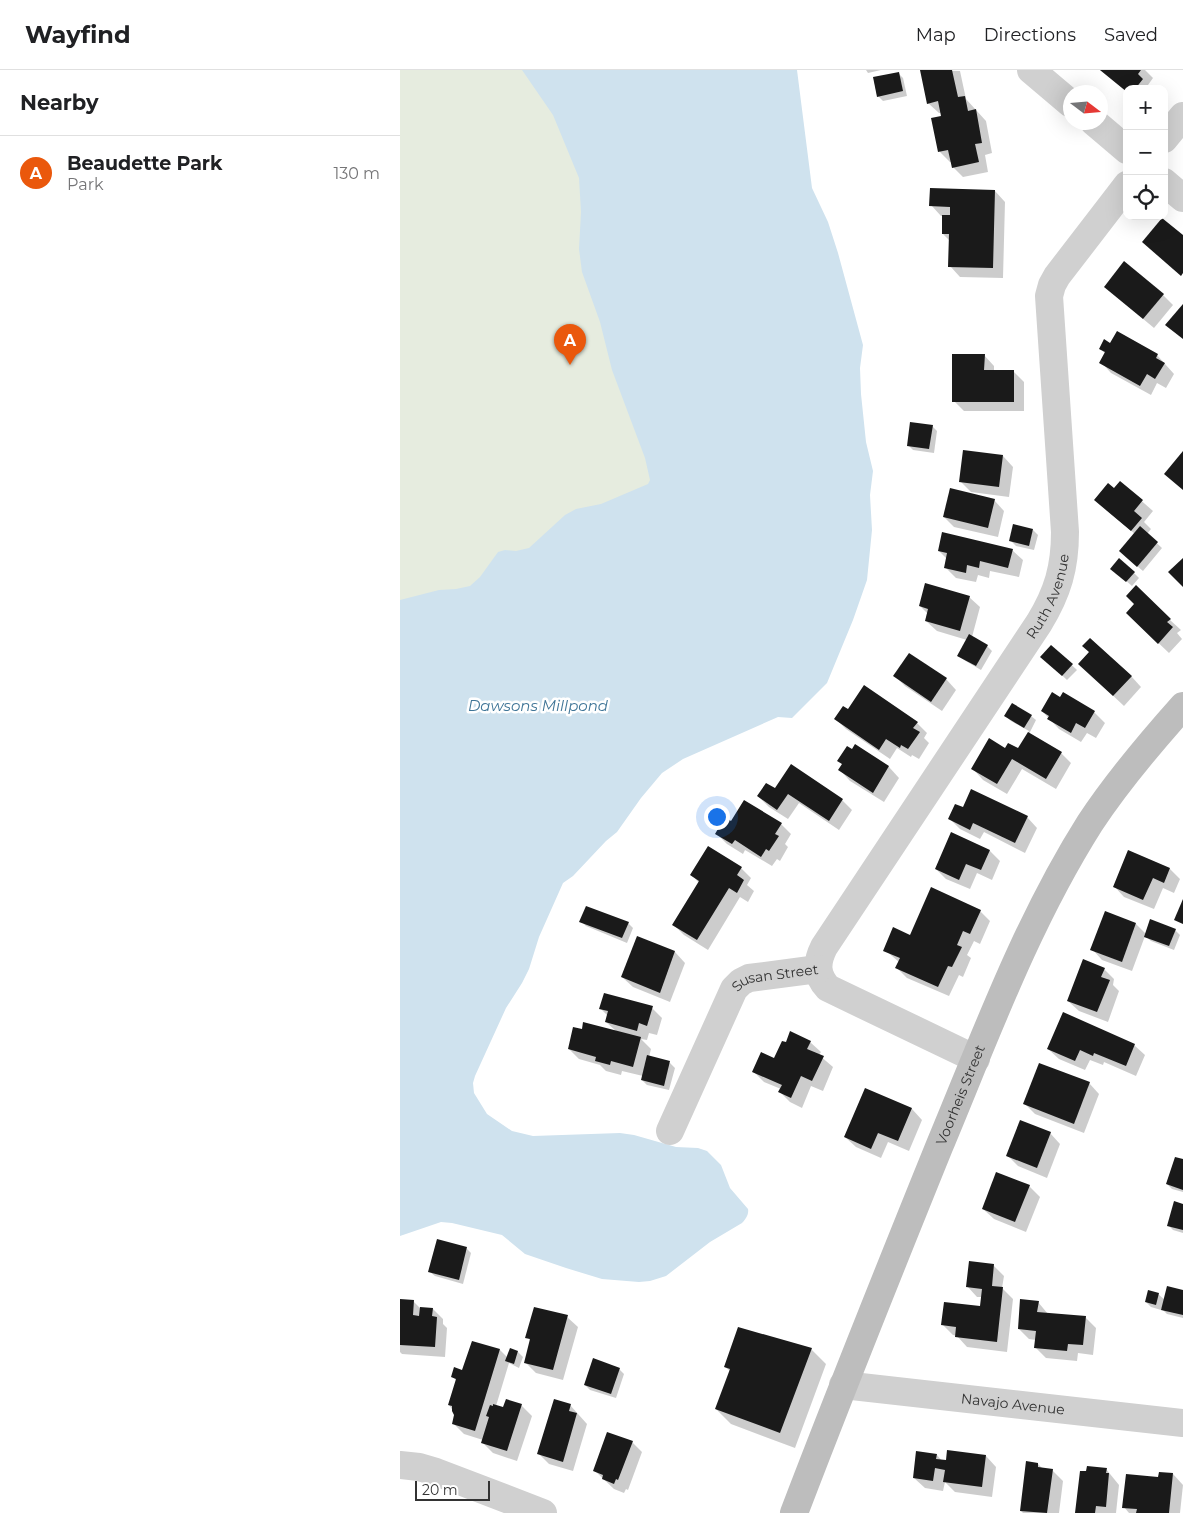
<!DOCTYPE html>
<meta charset="utf-8">
<style>
:root{--surface:#fff;--page:#f2f2f2;--text:#202124;--muted:#757577;--line:#e0e0e0;--accent:#ea580c}
body{margin:0;font-family:Montserrat,sans-serif;background:var(--page);color:var(--text)}
.controls{position:absolute;right:15px;top:15px;display:grid;overflow:hidden;border-radius:10px;box-shadow:0 5px 20px #0002}
.controls button{width:45px;height:45px;display:grid;place-items:center;padding:0;border:0;border-bottom:1px solid var(--line);background:var(--surface);color:var(--text);font:25px sans-serif}
.compass{position:absolute;left:663px;top:15px;width:45px;height:45px;border-radius:50%;background:var(--surface);box-shadow:0 5px 20px #0002;rotate:106deg}
.scale{position:absolute;left:15px;bottom:12px;width:75px;box-sizing:border-box;padding-left:5px;border:2px solid #333;border-top:0;font-size:14px;line-height:18px;white-space:nowrap;color:#333;-webkit-text-stroke:4px #fff;paint-order:stroke}
.you{position:absolute;left:316px;top:746px;width:18px;height:18px;margin:-12px;border:4px solid #fff;border-radius:50%;background:#1a73e8;box-shadow:0 0 0 8px #1a73e833}
.badge{display:grid;place-items:center;width:32px;height:32px;border-radius:50%;background:var(--accent);color:#fff;font-size:16px;font-weight:700}
.pin{position:absolute;translate:-50% -41px;filter:drop-shadow(0 1px 2px #0008)}
.pin::after{content:'';position:absolute;top:26px;width:18px;height:15px;background:inherit;clip-path:polygon(0 0,100% 0,50% 100%)}
.list{margin:0;padding:0;list-style:none}
h2{display:flex;justify-content:space-between;align-items:center;height:65px;margin:0;padding:0 20px;font-size:21px}
h2 small{font-size:16px;font-weight:400;color:var(--muted)}
.list li{display:grid;grid-template-columns:32px 1fr auto;gap:15px;align-items:center;box-sizing:border-box;height:75px;padding:0 20px;border-top:1px solid var(--line)}
.list b{display:block;font-size:19px;white-space:nowrap}
.list p{margin:0;font-size:16px;white-space:nowrap;color:var(--muted)}
.list em{font-size:16px;font-style:normal;color:var(--muted)}
.icon{flex:none;width:28px;height:28px;fill:none;stroke:currentColor;stroke-width:2;stroke-linecap:round;stroke-linejoin:round}
.map{position:relative;flex:none;width:783px;height:1443px;overflow:hidden}
header{display:flex;align-items:center;gap:30px;box-sizing:border-box;height:70px;padding:0 25px;background:var(--surface);border-bottom:1px solid var(--line)}
header strong{font-size:24px}
nav{display:flex;gap:28px;margin-inline-start:auto;font-size:18px}
main{display:flex}
aside{flex:1;background:var(--surface)}
.map>svg:first-child{display:block}
</style>
<header>
<strong>Wayfind</strong>
<nav><a>Map</a><a>Directions</a><a>Saved</a></nav>
</header>
<main>
<aside>
<h2>Nearby<small></small></h2>
<ul class="list">
<li><span class="badge">A</span><div><b>Beaudette Park</b><p>Park</p></div><em>130 m</em></li>
</ul>
</aside>
<div class="map">
<svg width="783" height="1443" viewBox="0 0 783 1443">
<rect width="100%" height="100%" fill="#fff"/>
<!-- green -->
<polygon fill="#e6ecdf" points="0,0 354,0 352,413 0,819"/>
<!-- water -->
<path fill="#cfe2ee" d="M122 0H397L412 118 428 152 438 183 463 275 460 298 461 324 466 372 473 401 470 425 472 460 467 510 453 550 427 613 392 648 378 647 283 689 262 703 241 728 217 762 206 771 173 806 163 813 139 867 129 899 122 913 106 938 75 1006 73 1013 74 1023 87 1044 112 1061 133 1066 220 1063 234 1065 276 1077 298 1078 307 1081 321 1095 330 1118 348 1139C349 1144 346 1149 342 1153L310 1172 266 1206 250 1211 239 1212 202 1209 166 1198 125 1184 102 1165 52 1153 41 1152 0 1166V530L39 520 56 519 70 516 80 507 98 482 105 480 116 481 129 478 165 445 176 439 201 434 248 414 250 410 245 388 212 300 200 252 182 202 179 179 181 142 179 108 153 45Z"/>
<!-- shadow -->
<g fill="#0003">
<polygon points="466,0 481,0 468,3"/>
<polygon points="522,0 560,1 566,29 586,51 592,83 585,85 588,102 563,107 553,97 552,92 550,92 540,82 541,43 539,43 528,33"/>
<polygon points="700,0 745,0 753,8 748,15 751,19 727,19 727,22"/>
<polygon points="498,3 503,8 507,26 483,31 478,26"/>
<polygon points="595,121 605,132 603,208 560,207 550,196 550,171 543,164 544,146 541,146 531,135"/>
<polygon points="705,217 763,225 773,235 754,258"/>
<polygon points="711,275 757,285 774,304 766,318 757,313 751,325 711,303 701,292 706,284 700,279"/>
<polygon points="584,285 594,296 594,301 613,301 624,312 624,341 564,341 554,331"/>
<polygon points="532,356 537,361 534,383 513,380 508,375"/>
<polygon points="603,386 613,397 609,427 571,422 560,411"/>
<polygon points="720,412 753,441 744,452 751,459 747,464 762,478 743,501 725,486 735,464 706,440 714,420"/>
<polygon points="594,430 604,441 598,467 554,457 544,447"/>
<polygon points="633,460 638,465 634,480 616,476 611,471"/>
<polygon points="612,480 623,490 619,507 590,501 589,508 578,505 576,512 556,508 545,497 547,489 539,481"/>
<polygon points="717,503 734,503 739,508 732,516"/>
<polygon points="569,527 580,537 572,567 587,576 592,581 581,600 564,590 559,585 567,570 537,561 526,551 528,544 520,536"/>
<polygon points="727,543 770,550 781,560 777,563 782,569 769,583"/>
<polygon points="651,576 677,600 667,610 647,591"/>
<polygon points="690,604 731,606 741,617 724,636"/>
<polygon points="495,606 546,609 556,620 542,641 505,616"/>
<polygon points="663,624 694,642 705,653 696,668 687,663 681,672 659,659 642,641 661,628"/>
<polygon points="606,646 631,646 636,650 629,664 661,683 671,693 656,719 622,699 607,724 583,710 573,699 605,679 618,680 629,661 611,651"/>
<polygon points="436,649 517,653 527,663 524,668 529,673 519,689 512,685 511,687 497,678 490,689 446,659"/>
<polygon points="455,676 489,697 499,708 484,732 450,711 440,700"/>
<polygon points="375,720 442,730 452,740 439,760 399,733 388,749 369,737 358,726"/>
<polygon points="563,739 627,747 637,758 625,783 584,762 580,769 560,759 549,748"/>
<polygon points="332,753 381,754 391,764 385,774 388,777 380,791 377,789 372,796 345,780 343,784 327,774 317,764"/>
<polygon points="551,764 590,781 600,791 592,810 577,803 570,819 546,809 536,799"/>
<polygon points="728,782 770,799 780,809 774,823 763,818 754,839 724,827 714,816"/>
<polygon points="341,798 351,808 347,815 354,821 348,832 340,827 308,880 284,865 274,855 299,813 292,805"/>
<polygon points="580,841 590,851 580,874 574,871 567,885 571,888 563,907 559,905 549,926 507,908 496,897 499,892 485,880 510,866"/>
<polygon points="181,851 228,853 233,858 227,873 186,856"/>
<polygon points="736,854 746,864 775,860 780,865 774,880 751,871 745,866 732,901 702,890 692,879"/>
<polygon points="238,868 275,882 285,893 270,932 233,917 222,907"/>
<polygon points="704,899 714,909 713,915 719,921 708,952 679,941 668,931"/>
<polygon points="252,938 262,948 257,965 249,963 247,970 241,969 251,979 249,987 270,993 275,998 269,1020 247,1015 242,1010 243,1006 222,1001 221,1005 206,1001 200,995 179,989 169,979 217,962 206,952 208,946 201,939"/>
<polygon points="410,972 421,982 419,985 433,997 423,1021 411,1016 402,1038 390,1032 380,1022 381,1019 364,1012 353,1001"/>
<polygon points="734,975 745,985 736,1006 704,992 703,995 690,990 685,1000 659,989 648,979"/>
<polygon points="689,1013 699,1024 684,1063 635,1044 625,1034"/>
<polygon points="466,1019 512,1039 522,1050 509,1081 488,1072 481,1088 456,1077 445,1067"/>
<polygon points="650,1063 660,1074 647,1108 618,1096 608,1086"/>
<polygon points="783,1091 783,1122 772,1119 767,1114"/>
<polygon points="629,1116 640,1127 626,1162 594,1149 583,1139"/>
<polygon points="783,1135 783,1163 773,1160 768,1155"/>
<polygon points="66,1178 71,1183 63,1214 35,1206 30,1202"/>
<polygon points="593,1195 604,1206 602,1218 613,1229 607,1282 567,1277 557,1266 553,1265 543,1255 581,1237 582,1227 577,1227 567,1216"/>
<polygon points="783,1221 783,1248 767,1244 761,1238 761,1240 751,1237 746,1232 758,1224 765,1230"/>
<polygon points="0,1230 13,1231 20,1238 33,1239 43,1249 43,1254 47,1258 45,1287 2,1284 0,1282"/>
<polygon points="638,1232 648,1244 685,1247 696,1258 693,1285 678,1283 677,1291 646,1288 635,1277 636,1270 629,1269 619,1259"/>
<polygon points="167,1247 178,1257 163,1310 136,1303 125,1292 131,1271 127,1267"/>
<polygon points="411,1279 426,1294 395,1378 331,1354 316,1339 330,1301 325,1297"/>
<polygon points="100,1280 108,1288 118,1282 123,1287 119,1298 109,1293 96,1336 104,1338 121,1335 132,1346 117,1391 93,1383 82,1372 83,1370 64,1364 53,1353 56,1345 49,1335 57,1311 53,1307"/>
<polygon points="219,1299 224,1304 216,1328 190,1320 185,1315"/>
<polygon points="170,1335 187,1354 173,1401 149,1394 139,1384"/>
<polygon points="232,1372 242,1382 228,1420 226,1419 224,1423 214,1419 195,1401"/>
<polygon points="537,1385 542,1391 586,1386 596,1397 592,1427 555,1422 545,1412 543,1421 525,1418 514,1408"/>
<polygon points="638,1394 643,1399 652,1400 663,1411 659,1443 623,1443 621,1441"/>
<polygon points="706,1399 719,1415 716,1443 676,1443"/>
<polygon points="773,1404 783,1415 780,1443 729,1443 724,1437 759,1409"/>
</g>
<!-- building -->
<g fill="#1a1a1a">
<polygon points="520,0 552,0 558,27 565,26 568,41 576,39 582,73 575,74 579,92 552,98 548,80 538,82 531,48 541,46 538,31 527,34"/>
<polygon points="700,0 741,0 738,4 743,9 735,19 727,19 727,22"/>
<polygon points="499,2 503,21 477,27 473,7"/>
<polygon points="530,118 595,120 593,198 548,197 549,164 542,164 542,145 550,145 550,137 529,136"/>
<polygon points="762,148 783,165 783,203 781,206 742,172"/>
<polygon points="724,191 764,224 743,249 704,217"/>
<polygon points="783,234 783,269 765,255"/>
<polygon points="717,261 758,284 756,288 765,293 755,309 747,304 740,316 699,293 705,282 699,279 704,269 710,273"/>
<polygon points="552,284 585,284 584,300 614,300 614,332 552,332"/>
<polygon points="510,352 533,355 529,379 507,376"/>
<polygon points="563,380 603,385 599,417 559,412"/>
<polygon points="783,381 783,420 764,404"/>
<polygon points="720,411 743,430 734,441 742,448 731,461 694,430 708,413 714,418"/>
<polygon points="550,418 595,429 588,458 543,447"/>
<polygon points="613,454 633,459 629,476 609,471"/>
<polygon points="740,456 758,472 737,497 719,481"/>
<polygon points="542,462 613,479 608,498 580,491 579,498 567,495 566,503 544,498 547,483 538,481"/>
<polygon points="719,488 735,502 726,512 710,499"/>
<polygon points="783,488 783,517 768,502"/>
<polygon points="525,513 570,526 560,561 525,551 528,539 519,536"/>
<polygon points="736,515 771,549 767,552 773,557 758,574 726,543 734,534 726,526"/>
<polygon points="569,564 588,575 576,596 557,586"/>
<polygon points="690,568 732,606 713,626 678,594 689,582 682,576"/>
<polygon points="651,575 673,594 662,606 640,587"/>
<polygon points="509,583 547,608 531,632 493,606"/>
<polygon points="464,615 518,652 513,658 520,662 508,679 501,675 500,678 486,669 479,680 434,649 443,636 448,639"/>
<polygon points="652,622 660,627 663,622 695,641 685,658 676,653 671,663 647,649 649,646 641,641"/>
<polygon points="612,633 632,645 624,658 604,646"/>
<polygon points="628,662 662,682 646,709 612,689 597,714 571,699 589,668 605,678 608,673 618,678"/>
<polygon points="455,674 489,696 473,723 438,700 442,694 437,691 447,676 452,679"/>
<polygon points="391,694 443,729 429,751 388,724 377,740 357,726 366,713 375,718"/>
<polygon points="571,719 628,746 615,773 573,753 570,760 548,749 555,734 563,737"/>
<polygon points="344,730 382,753 375,764 379,766 369,781 366,779 361,787 335,770 332,774 315,764 325,747 331,751"/>
<polygon points="551,762 590,780 581,800 566,794 559,810 535,799"/>
<polygon points="308,776 342,797 337,805 344,810 337,823 329,818 297,870 272,855 299,811 290,805"/>
<polygon points="728,780 770,798 764,813 753,808 743,830 713,817"/>
<polygon points="531,817 581,840 570,864 563,861 557,875 562,877 552,897 548,896 538,917 495,898 500,888 483,881 493,857 510,865"/>
<polygon points="783,829 783,854 774,850"/>
<polygon points="186,836 229,852 222,868 179,852"/>
<polygon points="705,841 736,853 722,892 690,880"/>
<polygon points="750,849 776,859 769,876 744,867"/>
<polygon points="237,866 275,881 260,923 221,907"/>
<polygon points="683,889 705,898 701,907 710,910 697,942 667,931"/>
<polygon points="204,923 253,936 247,956 239,953 237,961 205,952 208,941 199,939"/>
<polygon points="663,942 735,974 726,996 694,983 693,986 680,980 675,991 647,979"/>
<polygon points="183,952 241,967 233,997 211,991 210,995 195,991 196,987 168,979 173,957 182,959"/>
<polygon points="390,961 411,971 407,979 424,986 412,1011 401,1006 391,1028 378,1022 382,1015 352,1002 361,982 374,988 382,971 386,972"/>
<polygon points="247,985 270,991 264,1016 241,1010"/>
<polygon points="639,993 690,1012 674,1054 623,1034"/>
<polygon points="465,1018 512,1038 498,1071 478,1063 471,1079 444,1067"/>
<polygon points="620,1050 651,1062 637,1098 606,1086"/>
<polygon points="775,1087 783,1089 783,1120 766,1114"/>
<polygon points="596,1102 630,1115 615,1152 582,1139"/>
<polygon points="774,1131 783,1134 783,1160 767,1156"/>
<polygon points="37,1169 67,1177 59,1210 28,1202"/>
<polygon points="569,1191 594,1194 592,1216 603,1217 597,1272 555,1267 556,1257 541,1255 544,1232 580,1236 582,1219 566,1217"/>
<polygon points="767,1216 783,1220 783,1245 761,1240"/>
<polygon points="748,1220 759,1223 756,1235 745,1232"/>
<polygon points="0,1229 14,1230 13,1245 19,1246 20,1237 33,1238 32,1246 37,1247 35,1277 0,1275"/>
<polygon points="620,1229 639,1231 637,1242 686,1246 683,1275 668,1274 667,1281 634,1278 636,1261 618,1259"/>
<polygon points="134,1237 168,1245 153,1300 124,1293 130,1269 125,1268"/>
<polygon points="338,1257 412,1278 380,1363 315,1339 330,1299 324,1297"/>
<polygon points="72,1271 100,1279 75,1361 52,1354 54,1345 52,1341 52,1336 48,1335 56,1309 51,1307 54,1297 62,1300"/>
<polygon points="110,1278 118,1281 114,1294 105,1291"/>
<polygon points="193,1288 220,1298 211,1324 184,1315"/>
<polygon points="106,1329 122,1334 107,1381 81,1373 89,1347 86,1346 90,1335 93,1336 93,1334 103,1337"/>
<polygon points="154,1329 171,1334 169,1341 177,1343 163,1392 137,1384"/>
<polygon points="207,1362 233,1371 218,1410 216,1409 214,1414 202,1409 203,1405 193,1401"/>
<polygon points="547,1380 586,1385 582,1417 543,1412 545,1400 535,1398 533,1411 513,1408 516,1381 537,1384 536,1389 546,1390"/>
<polygon points="626,1391 638,1393 638,1397 653,1399 647,1443 620,1441"/>
<polygon points="687,1396 707,1398 706,1403 709,1403 706,1437 696,1436 695,1443 675,1443 680,1401 686,1401"/>
<polygon points="759,1402 773,1403 769,1443 736,1443 737,1439 722,1438 726,1404 758,1407"/>
</g>
<g fill="none" stroke-linecap="round" stroke-linejoin="round">
<!-- street -->
<g stroke="#d0d0d0" stroke-width="28">
<polyline points="631,0 670,33"/>
<polyline points="694,52 727,80"/>
<polyline points="764,69 783,46"/>
<polyline points="764,112 783,128"/>
<path id="s1" d="M576 989 428 918C416 905 416 893 424 877L639 553C658 522 665 497 665 462L649 226 652 215 657 206 727 115"/>
<path id="s2" d="M270 1061 334 919 341 912 349 908 418 899"/>
<path id="s3" d="M443 1315 783 1353"/>
<polyline points="0,1395 19,1397 36,1402 143,1443"/>
</g>
<!-- secondary -->
<path stroke="#bdbdbd" stroke-width="28" id="s4" d="M394 1443C441 1320 490 1198 539 1077 585 967 626 854 690 753 717 712 750 673 783 636"/>
</g>
<g text-anchor="middle" stroke-width="5" stroke-linejoin="round" paint-order="stroke">
<!-- street labels -->
<g font-size="14" fill="#333" stroke="#fff">
<text dy="5" stroke="none"><textPath href="#s1" startOffset="626">Ruth Avenue</textPath></text>
<text dy="5" stroke="none"><textPath href="#s2" startOffset="200">Susan Street</textPath></text>
<text dy="5" stroke="none"><textPath href="#s4" startOffset="450">Voorheis Street</textPath></text>
<text dy="5" stroke="none"><textPath href="#s3" startOffset="171">Navajo Avenue</textPath></text>
</g>
<!-- water labels -->
<g font-size="15" font-style="italic" fill="#3f7597" stroke="#fff">
<text x="138" y="641">Dawsons Millpond</text>
</g>
</g>
</svg>
<div class="controls">
<button>+</button>
<button>−</button>
<button><svg class="icon" aria-label="locate" viewBox="0 0 24 24"><circle cx="12" cy="12" r="6"/><path d="M12 2v4M12 18v4M2 12h4M18 12h4"/></svg></button>
</div>
<svg class="compass" viewBox="-18 -18 36 36"><path d="M0-13l5 13h-10z" fill="#e53935"/><path d="M0 13l5-13h-10z" fill="#757577"/></svg>
<div class="scale">20 m</div>
<div class="you"></div>
<div class="pin badge" style="left:170px;top:295px">A</div>
</div>
</main>
